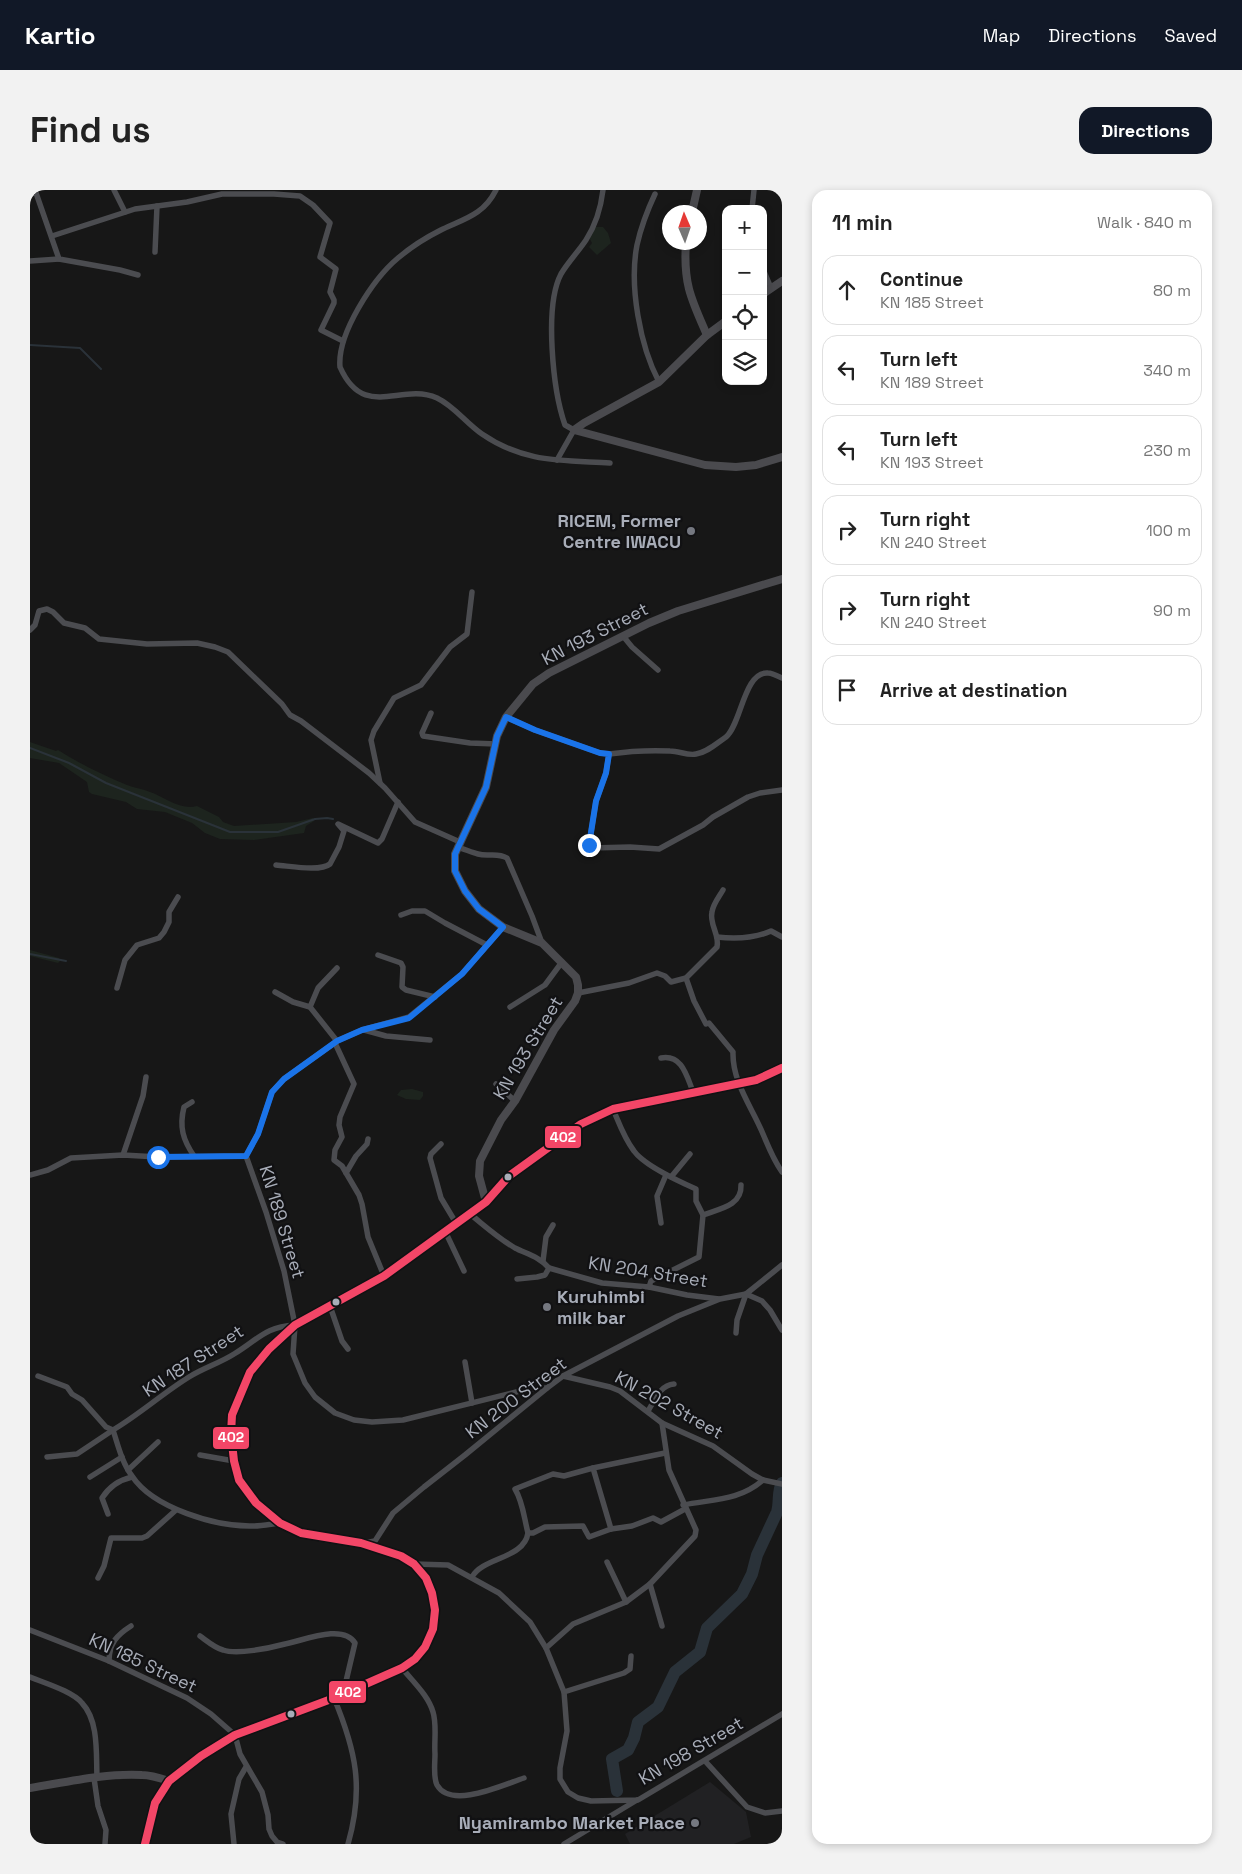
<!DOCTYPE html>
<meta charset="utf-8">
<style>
:root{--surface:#fff;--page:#f2f2f2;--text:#222;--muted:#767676;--line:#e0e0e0;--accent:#111827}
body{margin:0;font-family:"Space Grotesk",sans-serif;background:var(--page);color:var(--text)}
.controls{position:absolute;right:15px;top:15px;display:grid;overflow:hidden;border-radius:10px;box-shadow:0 2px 8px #0003}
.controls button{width:45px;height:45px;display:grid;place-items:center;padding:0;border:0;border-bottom:1px solid var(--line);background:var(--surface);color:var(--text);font:25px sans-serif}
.compass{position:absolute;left:632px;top:15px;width:45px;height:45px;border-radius:50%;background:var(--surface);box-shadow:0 2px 8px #0003;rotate:358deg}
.stop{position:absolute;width:15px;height:15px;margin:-11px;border:4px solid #1a73e8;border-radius:50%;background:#fff}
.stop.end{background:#1a73e8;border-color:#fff;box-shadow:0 1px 5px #0008}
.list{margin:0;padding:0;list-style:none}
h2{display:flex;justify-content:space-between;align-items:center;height:65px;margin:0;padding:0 20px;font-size:21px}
h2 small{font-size:16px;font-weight:400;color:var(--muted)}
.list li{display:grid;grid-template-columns:32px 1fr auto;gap:15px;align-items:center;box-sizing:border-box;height:70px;margin:0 10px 10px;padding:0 10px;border:1px solid var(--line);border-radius:15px}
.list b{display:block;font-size:19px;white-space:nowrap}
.list p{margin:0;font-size:16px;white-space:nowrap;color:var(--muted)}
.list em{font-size:16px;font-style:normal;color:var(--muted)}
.icon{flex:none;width:28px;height:28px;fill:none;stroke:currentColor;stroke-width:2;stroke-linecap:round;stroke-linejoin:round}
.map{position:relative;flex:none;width:752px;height:1654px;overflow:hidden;border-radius:15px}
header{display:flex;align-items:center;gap:30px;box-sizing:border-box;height:70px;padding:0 25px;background:var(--accent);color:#fff}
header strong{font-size:24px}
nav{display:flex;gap:28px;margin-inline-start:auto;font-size:18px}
.intro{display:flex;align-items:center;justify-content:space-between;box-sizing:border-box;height:120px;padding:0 30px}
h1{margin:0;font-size:35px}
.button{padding:12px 22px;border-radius:15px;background:var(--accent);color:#fff;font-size:18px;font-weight:700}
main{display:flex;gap:30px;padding:0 30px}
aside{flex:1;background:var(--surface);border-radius:15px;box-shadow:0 2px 8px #0003}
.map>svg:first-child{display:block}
</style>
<header>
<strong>Kartio</strong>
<nav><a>Map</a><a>Directions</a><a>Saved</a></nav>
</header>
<div class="intro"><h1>Find us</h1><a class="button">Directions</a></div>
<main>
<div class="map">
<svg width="752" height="1654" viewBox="0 0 752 1654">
<rect width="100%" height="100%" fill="#171717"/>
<!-- built -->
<polygon fill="#212123" points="680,1592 716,1622 721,1647 704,1654 600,1654 595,1644"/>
<!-- green -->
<g fill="#1d241e">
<polygon points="563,37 573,37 578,43 581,53 567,65 559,57 562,53 559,47"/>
<path d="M0 552 26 561 28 560C50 574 73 585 97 595 105 598 113 599 120 602 135 607 151 621 167 616L189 627 193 632 204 636 266 632 283 628 284 631 276 636 274 643 224 650 190 649 175 643 162 633 135 622 107 619 96 612 62 604 59 602 57 592 29 573 0 568Z"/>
<polygon points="0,760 29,768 30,771 28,773 0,766"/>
<polygon points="382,899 393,902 393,906 390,910 376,909 367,905 371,900"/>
</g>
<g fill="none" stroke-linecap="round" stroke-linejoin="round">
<!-- stream -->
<g stroke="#2a3239" stroke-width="2">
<polyline points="0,155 50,158 71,179"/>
<polyline points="0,558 39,573 76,593 200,642 248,642 285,629 297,628 303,629"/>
<polyline points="0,764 36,771"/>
<polyline points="721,1388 723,1393"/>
</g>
<!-- river -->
<path stroke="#2a3239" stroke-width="12" d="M587 1601 582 1569 598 1560 604 1548 608 1532 628 1517 645 1482 670 1462 677 1438 712 1404 722 1384 727 1365 747 1322C750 1313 747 1302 752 1293"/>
<!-- street -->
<g stroke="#4b4c50" stroke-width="5.5">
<polyline points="5,0 29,69 90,80 108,85"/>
<polyline points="84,0 95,22"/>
<path d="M466 0C453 26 433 29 409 41 395 48 380 58 368 68 343 89 307 144 310 177 334 231 370 192 407 208 424 216 436 233 452 244 494 273 532 270 580 273"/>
<path d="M625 4C617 21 611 37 607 55 599 96 610 156 629 192"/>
<polyline points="722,19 724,0"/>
<polyline points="22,46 105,19 157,12 192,4 244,4 270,6 283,15 300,33 290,67 306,79 300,102 304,110 304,113 291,140 313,151"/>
<polyline points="125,62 127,16"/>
<polyline points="0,71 29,69"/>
<polyline points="733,79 741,98"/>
<path d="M527 270 544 240 535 235C523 201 514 116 531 84 538 72 548 62 556 50 565 36 571 17 573 0"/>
<polyline points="0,440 5,435 9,421 17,419 23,422 34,433 55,438 69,449 117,454 167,453 185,457 198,462 252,514 260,525 271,531 339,583 355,598 385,632 430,652"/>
<polyline points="593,446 602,457 628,480"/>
<polyline points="401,523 392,543 393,546 440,553 466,554"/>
<polyline points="476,527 505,540 570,563 579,564 576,583 566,611 559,655 561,658 600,657 629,659 673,635 683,627 718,607 730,603 752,600"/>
<path d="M579 564C600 561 620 560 640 561 649 561 658 566 666 564 678 562 687 553 696 547 711 535 714 481 738 483 742 483 748 486 752 488"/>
<polyline points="350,593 341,550 344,541 364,508 391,495 420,457 437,444 442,402"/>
<path d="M427 657C434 659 441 662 448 664 458 667 467 662 477 668L502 726 512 753"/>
<path d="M246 675C260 676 290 682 300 674L309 657 314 641 308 634 348 653 352 649 368 612"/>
<polyline points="371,725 382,721 395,721 415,733 457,755"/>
<polyline points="473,737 432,784 379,827 332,840 307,851 254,889 242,902 228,944 216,966 236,1022 254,1081 265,1135 263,1164 275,1193 285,1207 305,1223 324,1230 342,1232 373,1230 494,1200 517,1198"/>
<path d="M687 747C705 749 723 749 741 741L752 747"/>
<polyline points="348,765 371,773 373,777 372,797 376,800 405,807"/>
<path d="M656 788 664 811 676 834 679 833 703 862C702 892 722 917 733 944 739 958 743 969 752 982"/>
<polyline points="87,798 95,770 107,755 129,748 134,742 139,732 139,722 148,707"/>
<polyline points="245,802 263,812 280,817 307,851"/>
<path d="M548 803 599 793 627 783 635 786 641 792 656 788 687 757C690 745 679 734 682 722 683 714 689 707 693 700"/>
<polyline points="280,817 288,798 307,778"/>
<polyline points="480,817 515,795 532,772"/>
<polyline points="334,840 356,846 400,850"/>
<polyline points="305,853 324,894 310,927 309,935 312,947 305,960 304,970 312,976 329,1005 332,1014 338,1047 354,1086"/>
<path d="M631 868C653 864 657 888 664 904"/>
<polyline points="466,894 485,911"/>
<path d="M162 912 154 917C149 937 153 950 164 966"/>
<path d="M583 919C589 933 594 948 604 961 614 975 650 992 666 999V1011L673 1025 669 1067 621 1091 619 1097"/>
<polyline points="411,954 401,964 400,968 411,1008 426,1033"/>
<polyline points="93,965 113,906 116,887"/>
<polyline points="316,983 326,966 337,954 338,949"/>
<polyline points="0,985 18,980 41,968 93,965 128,967 216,966"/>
<polyline points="641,987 660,964"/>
<path d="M440 1024C455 1036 468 1048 485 1058 497 1064 510 1067 519 1078L572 1093 619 1097 657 1105 689 1109"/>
<path d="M673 1025C689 1019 712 1016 711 995"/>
<polyline points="631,1033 627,1006 636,985"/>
<polyline points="415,1041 434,1081"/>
<polyline points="513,1071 516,1047 523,1035"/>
<polyline points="487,1089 507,1087 515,1085 519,1078"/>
<polyline points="300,1116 312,1151 318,1159"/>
<polyline points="706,1143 707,1130 716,1104 752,1075"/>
<polyline points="435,1172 442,1213"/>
<polyline points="8,1186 37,1197 42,1204 52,1210 76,1237 83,1240"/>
<polyline points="533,1186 580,1197 590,1201 632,1233 683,1256 722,1284 733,1290 752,1294"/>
<path d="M618 1221C625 1210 630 1195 644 1194"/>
<polyline points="170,1265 204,1271"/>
<polyline points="17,1267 47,1264 83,1240"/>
<polyline points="98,1280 128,1252"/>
<polyline points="60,1287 92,1267"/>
<path d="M653 1315C683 1309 709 1311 733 1290"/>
<path d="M78 1324 72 1308C79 1297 89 1290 102 1287"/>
<path d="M250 1333C241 1334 232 1336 223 1336 186 1337 123 1318 102 1286 92 1273 88 1255 83 1240 110 1224 133 1203 159 1187 173 1178 190 1173 204 1164 229 1149 234 1137 265 1135"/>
<polyline points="581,1339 563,1278 635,1263"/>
<path d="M498 1343C494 1328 493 1312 485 1299L523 1284 534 1286 563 1278"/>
<polyline points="334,1353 345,1351 363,1323 394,1297 435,1265 517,1198 533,1186 648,1126 690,1109 716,1104 732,1111 740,1120 752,1140"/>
<polyline points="577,1372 596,1412"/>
<polyline points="384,1374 418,1375 469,1403 500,1432 516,1458 534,1502 537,1541 530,1578 530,1589 538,1602 548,1608 561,1611 608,1610 752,1524"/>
<path d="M442 1387C453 1367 494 1369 498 1343H503L515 1337 553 1336 559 1347 581 1339 602 1336 623 1328 631 1332 655 1319"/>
<polyline points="68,1388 74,1376 81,1348 112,1348 117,1346 146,1320"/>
<polyline points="620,1394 632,1436"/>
<polyline points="0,1440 79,1471 157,1508 181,1524 205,1545 210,1564 232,1602 238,1625 239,1639 242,1646 247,1652 253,1654"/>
<path d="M170 1446C177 1451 185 1458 193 1460 207 1465 240 1458 255 1454 272 1451 313 1433 325 1453L313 1504"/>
<polyline points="516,1458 543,1434 596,1412 620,1394 665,1346 666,1340 639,1280 632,1233"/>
<path d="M79 1471C79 1453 87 1445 101 1436"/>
<path d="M372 1478C383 1492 398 1505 403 1522 407 1535 404 1550 405 1564 405 1573 403 1587 407 1595 421 1620 475 1594 494 1588"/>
<path d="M0 1487C14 1493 42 1501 52 1513 69 1531 66 1564 67 1587"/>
<polyline points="534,1502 594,1483 600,1479 601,1466"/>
<path d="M304 1508C326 1561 334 1598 318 1654"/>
<polyline points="675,1571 717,1617 735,1623 752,1621"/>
<polyline points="64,1588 68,1616 76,1640 75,1654"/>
<polyline points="204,1654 201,1624 209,1589 216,1577"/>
<polyline points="534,1654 607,1610"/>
<polyline points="750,1654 752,1652"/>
</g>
<!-- secondary -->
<g stroke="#4a4a4e" stroke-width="8">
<polyline points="662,22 667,0"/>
<path d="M656 52C653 93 661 109 677 145"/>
<polyline points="733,104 752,91"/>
<polyline points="544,240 675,275 706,277 726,275 752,267"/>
<polyline points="544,240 554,233 629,192 677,145 696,131"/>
<polyline points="456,1012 449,986 450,971 471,930 485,911 524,840 545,811 548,803 548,795 546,787 512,753 473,737 449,719 435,701 425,681 425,664 456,597 467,546 476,527 503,494 519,483 619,433 648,421 752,389"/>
<path d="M0 1598C37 1592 75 1583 112 1585 121 1585 130 1588 139 1591"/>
<polyline points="115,1654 125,1613 139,1591 171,1566 205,1545 304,1508 372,1478 385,1469 395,1457 403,1439 405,1420 402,1403 396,1388 384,1374 371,1366 331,1353 294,1348 271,1343 250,1333 226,1313 209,1290 204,1271 201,1244 202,1225 220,1182 239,1159 265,1135 354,1086 456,1012 479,986 513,960 551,934 583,919 709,894 726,890 752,878"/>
</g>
<defs>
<polyline id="bus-1" points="115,1654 125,1613 139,1591 171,1566 205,1545 304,1508 372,1478 385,1469 395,1457 403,1439 405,1420 402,1403 396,1388 384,1374 371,1366 331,1353 271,1343 250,1333 226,1313 209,1290 204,1271 201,1244 202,1225 220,1182 239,1159 265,1135 354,1086 456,1012 479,986 551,934 583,919 726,890 752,878"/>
</defs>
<!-- bus-1 casing -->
<use href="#bus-1" stroke="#111113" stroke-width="11"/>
<!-- bus-1 -->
<use href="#bus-1" stroke="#f34667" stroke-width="8"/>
</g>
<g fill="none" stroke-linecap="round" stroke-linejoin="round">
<!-- route -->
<polyline stroke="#1a73e8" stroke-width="6" points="128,967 216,966 228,944 242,902 254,889 307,851 332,840 379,828 432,784 473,737 449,719 435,701 425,681 425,664 456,597 467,546 476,527 505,540 570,563 579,564 576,583 566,611 559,655"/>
</g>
<!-- markers -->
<g fill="#757880" stroke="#111113" stroke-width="2">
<circle cx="661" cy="341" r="5"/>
<circle cx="517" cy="1117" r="5"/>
<circle cx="665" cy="1633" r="5"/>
</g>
<g fill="#a8adb8" stroke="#111113" stroke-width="2">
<circle cx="478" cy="987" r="4.5"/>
<circle cx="306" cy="1112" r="4.5"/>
<circle cx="261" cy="1524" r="4.5"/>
</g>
<g text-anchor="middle" stroke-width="4.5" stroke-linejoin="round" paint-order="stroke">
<!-- poi labels -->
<g font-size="18" font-weight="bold" fill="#a8adb8" stroke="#111113" text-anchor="end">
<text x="651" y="337">RICEM, Former<tspan x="651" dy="21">Centre IWACU</tspan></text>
<text x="527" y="1113" text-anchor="start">Kuruhimbi<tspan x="527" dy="21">milk bar</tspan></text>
<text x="655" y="1639">Nyamirambo Market Place</text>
</g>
<!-- street labels -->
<g font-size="18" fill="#a8adb8" stroke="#111113">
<text transform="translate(565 444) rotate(-27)" y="6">KN 193 Street</text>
<text transform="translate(498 858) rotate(-59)" y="6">KN 193 Street</text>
<text transform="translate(252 1032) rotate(73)" y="6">KN 189 Street</text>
<text transform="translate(618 1082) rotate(9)" y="6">KN 204 Street</text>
<text transform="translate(163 1171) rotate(-33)" y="6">KN 187 Street</text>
<text transform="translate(486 1208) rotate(-37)" y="6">KN 200 Street</text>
<text transform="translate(639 1215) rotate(29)" y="6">KN 202 Street</text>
<text transform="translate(113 1473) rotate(25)" y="6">KN 185 Street</text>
<text transform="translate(661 1561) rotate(-30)" y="6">KN 198 Street</text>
</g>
</g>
<g stroke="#111113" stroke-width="2">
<rect x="514" y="935" width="38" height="24" rx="5" fill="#f34667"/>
<rect x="182" y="1236" width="38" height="24" rx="5" fill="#f34667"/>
<rect x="298" y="1490" width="39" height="24" rx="5" fill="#f34667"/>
</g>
<g font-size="14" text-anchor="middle" font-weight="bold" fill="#fff">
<text x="533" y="952">402</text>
<text x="201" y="1252">402</text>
<text x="318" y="1507">402</text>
</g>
</svg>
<div class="controls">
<button>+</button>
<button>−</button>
<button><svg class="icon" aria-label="locate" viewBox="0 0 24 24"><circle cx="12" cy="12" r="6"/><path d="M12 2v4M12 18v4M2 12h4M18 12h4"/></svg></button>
<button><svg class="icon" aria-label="layers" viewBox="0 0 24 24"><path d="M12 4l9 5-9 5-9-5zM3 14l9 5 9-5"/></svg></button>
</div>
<svg class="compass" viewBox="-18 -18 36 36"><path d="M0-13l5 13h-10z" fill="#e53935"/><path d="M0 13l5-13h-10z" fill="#767676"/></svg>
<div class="stop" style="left:128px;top:967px"></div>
<div class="stop end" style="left:559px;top:655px"></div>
</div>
<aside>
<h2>11 min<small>Walk · 840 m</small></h2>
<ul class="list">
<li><svg class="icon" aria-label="ahead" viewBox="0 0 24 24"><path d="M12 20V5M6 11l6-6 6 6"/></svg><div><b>Continue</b><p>KN 185 Street</p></div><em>80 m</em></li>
<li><svg class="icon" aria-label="left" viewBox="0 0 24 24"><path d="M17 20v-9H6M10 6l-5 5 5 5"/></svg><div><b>Turn left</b><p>KN 189 Street</p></div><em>340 m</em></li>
<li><svg class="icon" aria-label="left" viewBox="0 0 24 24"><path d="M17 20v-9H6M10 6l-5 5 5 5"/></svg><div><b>Turn left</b><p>KN 193 Street</p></div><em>230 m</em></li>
<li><svg class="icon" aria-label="right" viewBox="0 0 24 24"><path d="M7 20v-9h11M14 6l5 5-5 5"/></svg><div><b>Turn right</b><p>KN 240 Street</p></div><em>100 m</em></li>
<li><svg class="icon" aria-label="right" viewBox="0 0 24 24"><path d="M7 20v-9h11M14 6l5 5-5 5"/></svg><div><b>Turn right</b><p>KN 240 Street</p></div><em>90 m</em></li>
<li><svg class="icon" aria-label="arrive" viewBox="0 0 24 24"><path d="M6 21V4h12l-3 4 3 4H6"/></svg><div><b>Arrive at destination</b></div></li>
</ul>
</aside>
</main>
